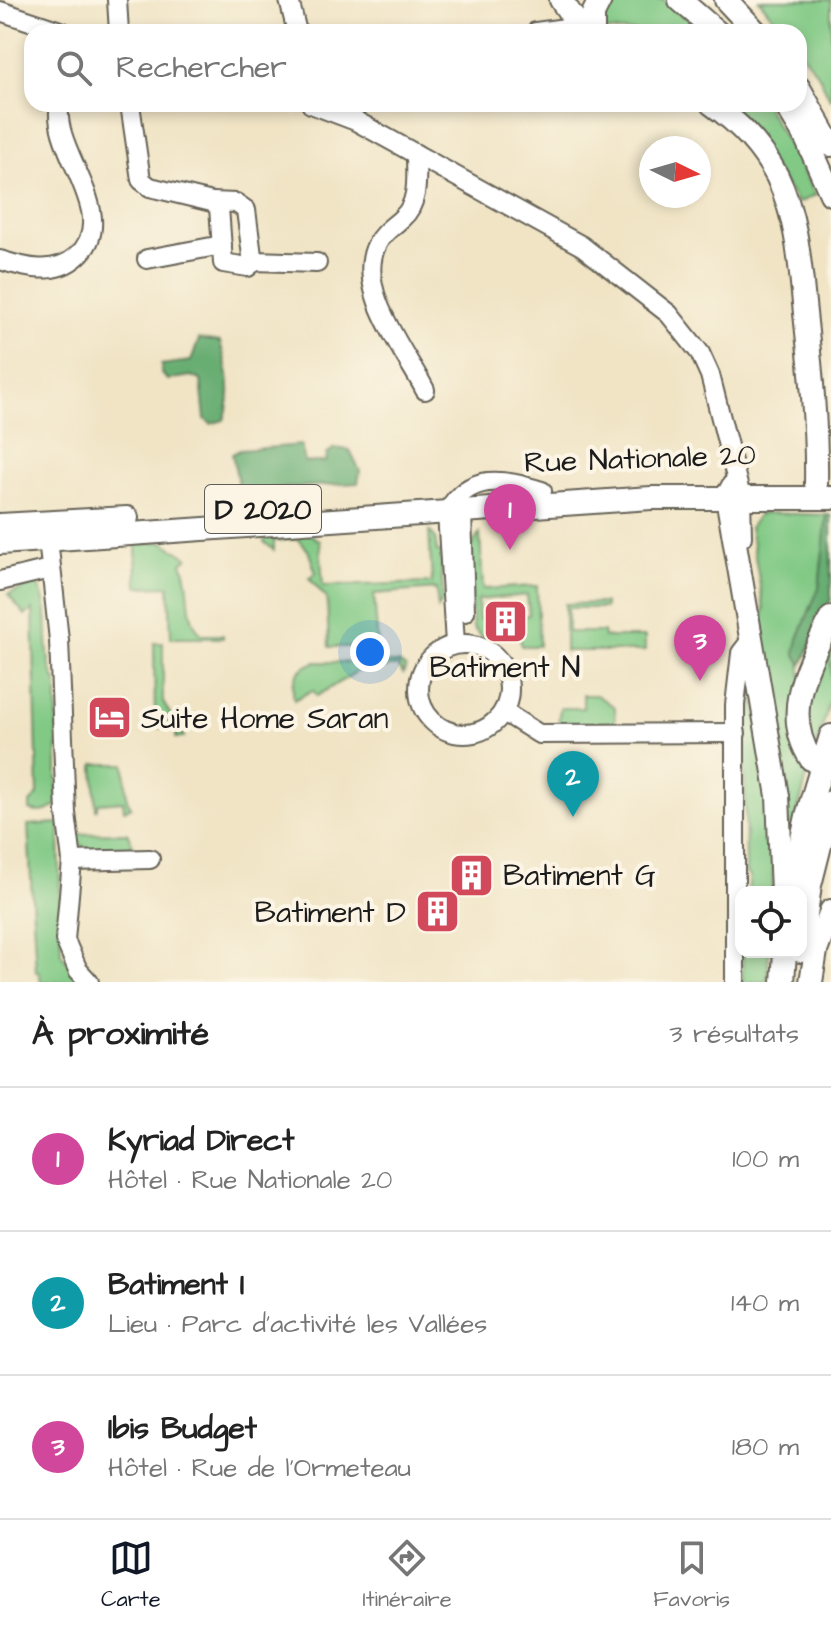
<!DOCTYPE html>
<html lang="fr">
<meta charset="utf-8">
<style>
:root{--surface:#fff;--page:#f6f6f6;--text:#222;--muted:#767676;--line:#e0e0e0;--accent:#111827}
body{margin:0;font-family:"Architects Daughter",sans-serif;background:var(--page);color:var(--text)}
.controls{position:absolute;right:24px;bottom:24px;display:grid;overflow:hidden;border-radius:16px;box-shadow:0 4px 12px #0003}
.controls button{width:72px;height:72px;display:grid;place-items:center;padding:0;border:0;border-bottom:2px solid var(--line);background:var(--surface);color:var(--text);font:40px sans-serif}
.compass{position:absolute;left:639px;top:136px;width:72px;height:72px;border-radius:50%;background:var(--surface);box-shadow:0 4px 12px #0003;rotate:95deg}
.you{position:absolute;left:370px;top:652px;width:28px;height:28px;margin:-20px;border:6px solid #fff;border-radius:50%;background:#1a73e8;box-shadow:0 0 0 12px #1a73e833}
.badge{display:grid;place-items:center;width:52px;height:52px;border-radius:50%;background:var(--accent);color:#fff;font-size:26px;font-weight:700}
.pin{position:absolute;translate:-50% -66px;filter:drop-shadow(0 2px 4px #0008)}
.pin::after{content:'';position:absolute;top:42px;width:28px;height:24px;background:inherit;clip-path:polygon(0 0,100% 0,50% 100%)}
.list{margin:0;padding:0;list-style:none}
h2{display:flex;justify-content:space-between;align-items:center;height:104px;margin:0;padding:0 32px;font-size:34px}
h2 small{font-size:26px;font-weight:400;color:var(--muted)}
.list li{display:grid;grid-template-columns:52px 1fr auto;gap:24px;align-items:center;box-sizing:border-box;height:144px;padding:0 32px;border-top:2px solid var(--line)}
.list b{display:block;font-size:30px;white-space:nowrap}
.list p{margin:0;font-size:26px;white-space:nowrap;color:var(--muted)}
.list em{font-size:26px;font-style:normal;color:var(--muted)}
.icon{flex:none;width:44px;height:44px;fill:none;stroke:currentColor;stroke-width:2;stroke-linecap:round;stroke-linejoin:round}
.map{position:relative;flex:none;width:831px;height:982px;overflow:hidden}
.search{position:absolute;background:var(--surface);box-shadow:0 4px 12px #0003;left:24px;right:24px;top:24px;height:88px;display:flex;align-items:center;gap:20px;box-sizing:border-box;padding:0 28px;border-radius:24px;color:var(--muted);font-size:30px}
.sheet{height:536px;background:var(--surface)}
nav{display:flex;justify-content:space-around;align-items:center;box-sizing:border-box;height:112px;border-top:2px solid var(--line);background:var(--surface);font-size:22px;color:var(--muted)}
nav a{display:grid;justify-items:center;gap:4px}
nav .on{color:var(--accent)}
.map>svg:first-child{display:block}
</style>
<div class="map">
<svg width="831" height="982" viewBox="0 0 831 982">
<rect width="100%" height="100%" fill="#fcf5e5"/>
<filter id="ink" filterUnits="userSpaceOnUse"><feTurbulence type="fractalNoise" baseFrequency=".0125" numOctaves="2"/><feDisplacementMap in="SourceGraphic" scale="16" xChannelSelector="R" yChannelSelector="G"/><feConvolveMatrix kernelMatrix="1 2 1 2 8 2 1 2 1" color-interpolation-filters="sRGB"/></filter>
<filter id="wash" filterUnits="userSpaceOnUse"><feTurbulence type="fractalNoise" baseFrequency=".006" numOctaves="4" result="noise"/><feDisplacementMap in="SourceGraphic" scale="32" xChannelSelector="R" yChannelSelector="G"/><feGaussianBlur stdDeviation="1.8" result="paint"/><feColorMatrix in="noise" values="0 0 0 0 0 0 0 0 0 0 0 0 0 0 0 0 0 1.4 0 .05"/><feComposite in="paint" operator="in"/></filter>
<g filter="url(#wash)">
<rect width="100%" height="100%" fill="#f0e4c5"/>
<!-- green -->
<g fill="#81c985" stroke="#4e7250" stroke-width="2">
<polygon points="612,0 664,0 703,31 600,31 605,7"/>
<polygon points="759,0 831,0 831,101 819,76 799,50 799,32 785,32"/>
<polygon points="729,104 765,104 816,195 798,203"/>
<polygon points="770,513 827,515 819,588 798,639 810,766 790,840 759,638 764,609 750,527 759,514"/>
<polygon points="429,531 435,537 437,552 441,552 443,599 438,609 436,589 374,594 378,647 329,647 327,599 309,578 316,573 308,550 298,539 274,541 274,550 264,542 264,535 307,532 320,541 323,586 432,583"/>
<polygon points="480,533 483,589 537,586 539,646 521,646 518,617 529,615 527,595 478,600 479,619 487,619 488,643 473,628 468,551"/>
<path d="M163 542 188 558 182 563C193 586 183 616 202 635H223V638H171L169 586 137 587 136 544Z"/>
<path d="M36 583C56 610 38 653 57 683V805C50 811 39 814 30 810V803L38 795 33 610 25 615 8 595Z"/>
<polygon points="605,603 605,608 568,608 568,632 603,632 604,637 645,637 645,651 565,651 565,604"/>
<polygon points="831,628 831,698 815,751 803,696"/>
<polygon points="154,643 163,643 163,702 184,737 176,738 176,728 155,728"/>
<path d="M316 662 399 663 406 668 403 674 398 666 358 671 317 696 313 690 294 700C290 681 297 667 316 662Z"/>
<polygon points="748,672 771,778 773,892 748,892 750,876 746,874 744,693"/>
<polygon points="583,695 596,695 615,707 615,726 558,726 560,708 583,708"/>
<polygon points="94,764 125,764 127,800 131,807 124,810 123,801 99,803 96,810"/>
<polygon points="59,823 61,953 81,982 41,982 39,972 36,972 28,825"/>
<polygon points="127,833 135,849 90,850 75,842 75,834"/>
<polygon points="743,952 769,952 767,982 742,982"/>
</g>
<!-- forest -->
<g fill="#68ad72" stroke="#426447" stroke-width="2">
<path d="M199 339 220 342C228 369 234 394 224 420L211 424 205 419 201 380 191 376 168 380 161 373V365L191 361Z"/>
<polygon points="301,445 305,462 326,462 327,454 334,448 350,450 360,471 358,483 240,491 232,454 240,450"/>
<polygon points="827,515 831,515 831,599 802,665 795,653 798,639 819,588"/>
</g>
</g>
<g filter="url(#ink)">
<g fill="none" stroke-linecap="round" stroke-linejoin="round">
<defs>
<g id="minor">
<polyline points="117,0 119,32"/>
<polyline points="289,0 297,32"/>
<polyline points="0,11 63,32"/>
<polyline points="536,32 566,28"/>
<polyline points="130,104 141,180 150,187 212,202 219,207 223,263 248,267 254,261 317,263"/>
<polyline points="311,104 356,121 582,246 669,314 700,353 710,375 741,497 742,537"/>
<path d="M416 154C416 175 420 203 402 218 394 226 382 233 377 244 354 289 406 352 425 390"/>
<polyline points="212,202 236,203 246,210 253,263"/>
<polyline points="147,259 222,245"/>
<path d="M0 260C25 268 55 276 77 256 123 216 49 149 60 104"/>
<polyline points="457,499 462,511 465,612"/>
<polyline points="48,539 59,640 66,813 72,861 65,940 78,970 89,982"/>
<polyline points="0,581 50,569"/>
<circle cx="464" cy="689" r="45"/>
<path d="M455 644 447 512C470 472 502 479 542 491"/>
<polyline points="504,712 539,734 736,733"/>
<polyline points="72,861 150,859"/>
<polyline points="735,982 735,705 741,653 751,640 752,633"/>
</g>
<g id="major">
<polyline points="561,0 583,32"/>
<polyline points="680,0 717,32"/>
<polyline points="726,0 756,32"/>
<polyline points="593,32 593,14 600,0"/>
<polyline points="799,88 831,145"/>
<path d="M712 104C739 123 762 147 777 176 798 219 800 266 805 313 811 369 817 427 816 484"/>
<polyline points="785,104 806,138 831,194"/>
<polyline points="733,486 727,497 778,796 782,892"/>
<polyline points="0,525 127,518"/>
<polyline points="0,543 651,498 831,498"/>
<path d="M811 759C780 712 809 663 831 618"/>
<polyline points="791,890 807,816 831,736"/>
<polyline points="801,951 810,885 831,802"/>
<polyline points="783,982 785,952"/>
<polyline points="811,982 816,951 831,911"/>
</g>
</defs>
<!-- minor casing -->
<use href="#minor" stroke="#666257" stroke-width="22"/>
<!-- major casing -->
<use href="#major" stroke="#666257" stroke-width="26"/>
<!-- minor -->
<use href="#minor" stroke="#fff" stroke-width="18"/>
<!-- major -->
<use href="#major" stroke="#fff" stroke-width="22"/>
</g>
</g>
<!-- icons -->
<defs>
<symbol id="building-square" viewBox="-11 -11 22 22"><rect x="-9" y="-9" width="18" height="18" rx="4" fill="#d1495b" stroke="#fcf5e5"/><path d="M-4-6H4V6H1V3H-1V6H-4ZM-2.5-4.3h1.7v1.8h-1.7ZM.8-4.3h1.7v1.8H.8ZM-2.5-1h1.7V.8h-1.7ZM.8-1h1.7V.8H.8Z" fill="#fff"/></symbol>
<symbol id="hotel-square" viewBox="-11 -11 22 22"><rect x="-9" y="-9" width="18" height="18" rx="4" fill="#d1495b" stroke="#fcf5e5"/><path d="M-6-4.5h1.5V1H6V5H4.5V3h-9V5H-6ZM-4 0a1.8 1.8 0 1 1 3.6 0ZM.5 0V-2.5h3Q6-2.5 6 0Z" fill="#fff"/></symbol>
</defs>
<g fill-rule="evenodd">
<use href="#building-square" x="480" y="596" width="51" height="51"/>
<use href="#hotel-square" x="84" y="692" width="51" height="51"/>
<use href="#building-square" x="446" y="850" width="51" height="51"/>
<use href="#building-square" x="412" y="886" width="51" height="51"/>
</g>
<g text-anchor="middle" stroke-width="8" stroke-linejoin="round" paint-order="stroke">
<!-- shield labels -->
<rect fill="#fcf5e5" stroke="#5f5d58" stroke-width="2" x="205" y="485" width="116" height="48" rx="6"/>
<g font-size="28" font-weight="bold" fill="#1c1c1c">
<text x="263" y="519">D 2020</text>
</g>
<!-- street labels -->
<g font-size="30" fill="#1c1c1c" stroke="#fcf5e5">
<text transform="translate(640 458) rotate(-2)" y="10">Rue Nationale 20</text>
</g>
<!-- poi labels -->
<g font-size="30" fill="#1c1c1c" stroke="#fcf5e5" text-anchor="start">
<text x="505" y="677" text-anchor="middle">Batiment N</text>
<text x="141" y="728">Suite Home Saran</text>
<text x="503" y="885">Batiment G</text>
<text x="406" y="922" text-anchor="end">Batiment D</text>
</g>
</g>
</svg>
<div class="controls">
<button><svg class="icon" aria-label="locate" viewBox="0 0 24 24"><circle cx="12" cy="12" r="6"/><path d="M12 2v4M12 18v4M2 12h4M18 12h4"/></svg></button>
</div>
<svg class="compass" viewBox="-18 -18 36 36"><path d="M0-13l5 13h-10z" fill="#e53935"/><path d="M0 13l5-13h-10z" fill="#767676"/></svg>
<div class="you"></div>
<div class="pin badge" style="left:510px;top:550px;background:#d1479c">1</div>
<div class="pin badge" style="left:573px;top:817px;background:#0f9aa8">2</div>
<div class="pin badge" style="left:700px;top:681px;background:#d1479c">3</div>
<div class="search"><svg class="icon" aria-label="search" viewBox="0 0 24 24"><circle cx="10" cy="10" r="6"/><path d="M15 15l6 6"/></svg>Rechercher</div>
</div>
<section class="sheet">
<h2>À proximité<small>3 résultats</small></h2>
<ul class="list">
<li><span class="badge" style="background:#d1479c">1</span><div><b>Kyriad Direct</b><p>Hôtel · Rue Nationale 20</p></div><em>100 m</em></li>
<li><span class="badge" style="background:#0f9aa8">2</span><div><b>Batiment I</b><p>Lieu · Parc d'activité les Vallées</p></div><em>140 m</em></li>
<li><span class="badge" style="background:#d1479c">3</span><div><b>Ibis Budget</b><p>Hôtel · Rue de l'Ormeteau</p></div><em>180 m</em></li>
</ul>
</section>
<nav>
<a class="on"><svg class="icon" aria-label="map" viewBox="0 0 24 24"><path d="M3 6l6-2 6 2 6-2v14l-6 2-6-2-6 2zM9 4v14M15 6v14"/></svg>Carte</a>
<a><svg class="icon" aria-label="directions" viewBox="0 0 24 24"><path d="M12 3l9 9-9 9-9-9zM9 14v-3h6M13 9l2 2-2 2"/></svg>Itinéraire</a>
<a><svg class="icon" aria-label="saved" viewBox="0 0 24 24"><path d="M7 4h10v16l-5-4-5 4z"/></svg>Favoris</a>
</nav>
